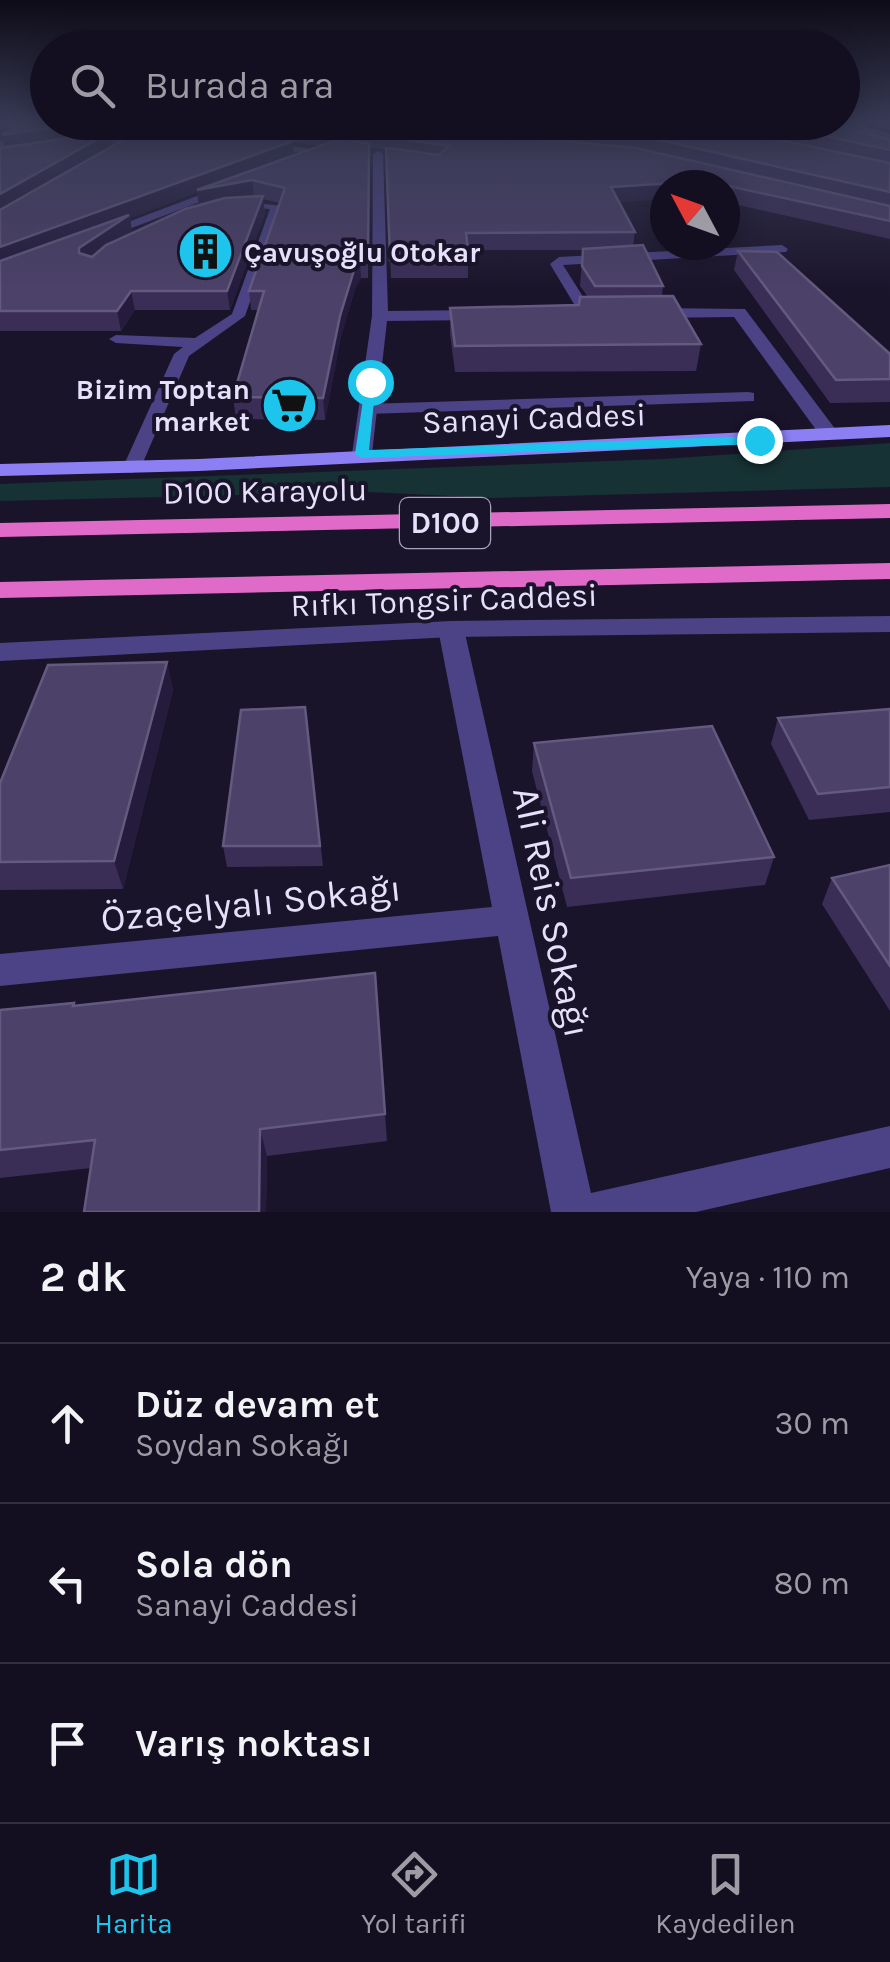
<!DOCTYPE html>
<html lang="tr">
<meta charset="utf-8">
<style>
:root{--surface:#140f20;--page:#1d1829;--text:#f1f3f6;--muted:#9d9ca5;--line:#332f3e;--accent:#1dc5ec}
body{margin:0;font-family:Karla,sans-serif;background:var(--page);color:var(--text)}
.compass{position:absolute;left:650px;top:170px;width:90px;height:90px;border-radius:50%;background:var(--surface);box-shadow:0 5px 25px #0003;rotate:311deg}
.stop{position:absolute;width:30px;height:30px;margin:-22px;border:8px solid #1dc5ec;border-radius:50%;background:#fff}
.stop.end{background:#1dc5ec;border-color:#fff;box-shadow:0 2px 10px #0008}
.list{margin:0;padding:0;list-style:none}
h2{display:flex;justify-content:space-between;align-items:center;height:130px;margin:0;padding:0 40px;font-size:42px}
h2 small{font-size:32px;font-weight:400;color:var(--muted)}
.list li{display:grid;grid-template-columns:65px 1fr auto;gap:30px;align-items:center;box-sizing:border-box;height:160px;padding:0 40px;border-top:2px solid var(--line)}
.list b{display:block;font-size:38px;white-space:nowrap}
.list p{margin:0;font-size:32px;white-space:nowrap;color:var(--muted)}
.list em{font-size:32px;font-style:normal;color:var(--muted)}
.icon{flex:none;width:55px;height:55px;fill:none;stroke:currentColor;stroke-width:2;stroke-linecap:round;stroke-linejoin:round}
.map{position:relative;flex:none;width:890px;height:1212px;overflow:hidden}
.search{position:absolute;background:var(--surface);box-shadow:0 5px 25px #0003;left:30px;right:30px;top:30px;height:110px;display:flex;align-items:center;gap:25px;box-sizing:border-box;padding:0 35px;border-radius:55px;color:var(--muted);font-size:38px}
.sheet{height:610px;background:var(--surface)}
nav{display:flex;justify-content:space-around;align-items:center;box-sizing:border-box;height:140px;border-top:2px solid var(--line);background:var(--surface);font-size:28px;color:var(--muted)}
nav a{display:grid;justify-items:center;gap:5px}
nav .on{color:var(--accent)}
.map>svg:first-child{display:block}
</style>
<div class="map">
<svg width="890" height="1212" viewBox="0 0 890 1212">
<rect width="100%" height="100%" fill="#1a142a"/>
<!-- green -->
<polygon fill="#173234" points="890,443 890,487 494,498 368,492 0,501 0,484 663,459"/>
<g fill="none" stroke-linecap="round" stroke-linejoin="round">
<!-- service -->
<g fill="#4b4385" fill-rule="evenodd">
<polygon points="848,121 890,134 890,140 838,122"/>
<polygon points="233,201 283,206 245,316 189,356 141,467 132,473 125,471 123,467 174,354 183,347 116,343 109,339 116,335 195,338 232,314 270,209 229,206"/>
<polygon points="782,245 788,249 786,252 563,265 594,314 587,318 580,314 550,264 559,257"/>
<polygon points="748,392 754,393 754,401 367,414 359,409 367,404"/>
</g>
<!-- minor -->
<g fill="#4b4385" fill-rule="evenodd">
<polygon points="0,121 39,126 0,148 0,141 23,128 0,127"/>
<polygon points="163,132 167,137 79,146 74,143"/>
<polygon points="259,142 321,150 326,153 321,156 263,147"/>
<polygon points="378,151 383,154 388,311 480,310 488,315 480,320 387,321 372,454 362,460 352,454 372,316 373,154"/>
<polygon points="226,185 236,188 103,239 91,236"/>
<polygon points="745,309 836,430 836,438 822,438 734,317 650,318 642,313 650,308"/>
<polygon points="451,621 464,629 591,1193 890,1126 890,1168 696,1212 551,1212 498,936 0,986 0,954 492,907 438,629"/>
</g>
<!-- tertiary -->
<polygon fill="#4b4385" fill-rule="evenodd" points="890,616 890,632 451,637 0,661 0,643 451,621"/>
<!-- secondary -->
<polygon fill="#8c7ff4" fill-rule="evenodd" points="890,425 890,437 199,471 0,476 0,464 199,459"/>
<!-- trunk -->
<g fill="#e06ac8" fill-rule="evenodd">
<polygon points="890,504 890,518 0,537 0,523"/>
<polygon points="890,563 890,579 0,598 0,582"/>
</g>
</g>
<!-- wall -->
<g fill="#3a2e56" fill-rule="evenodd">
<path d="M7 121 10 131 48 122H368L321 146 342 138 373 123 393 125 392 122 890 121V130L862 122 860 132 890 140V239L725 202V185H665L619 203 635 232 633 246 663 286 662 296 701 344 696 371 455 372 450 334V308L579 305 588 297 580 286 583 250H468V278H391L386 150 369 147 368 278H361L356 286 341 336 325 420 236 419 233 397 258 310H251L249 291 280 203 263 199 265 213 230 310H135L121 331H0V148H5L2 137ZM144 128 113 145 111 133ZM293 142 320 146 294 155ZM197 192 199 205 127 235 132 232 130 218Z"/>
<polygon points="738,251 890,354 890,402 830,403 734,270"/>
<polygon points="167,662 173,690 123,889 0,890 0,783"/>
<polygon points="305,707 323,866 227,867 223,846"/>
<polygon points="890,709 890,812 809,820 771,744 778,718"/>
<polygon points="534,743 774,857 765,885 567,907 532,771"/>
<polygon points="890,865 890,1011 822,904 832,878"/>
<polygon points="375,973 387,1141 267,1156 266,1212 84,1212 91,1168 0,1178 0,1010 74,1003 75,1006"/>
</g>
<!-- shaded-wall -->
<g fill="#251c3d">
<polygon points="1,121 7,121 10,131 87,122 147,122 148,127 111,133 113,147 0,213 0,194 5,149 2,137 0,138"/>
<polygon points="340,122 368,122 320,146 319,132"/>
<polygon points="293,141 294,155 252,180 254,196 199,207 197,192 130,218 132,232 83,266 0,267 0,247"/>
<polygon points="705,181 704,185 665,185 665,199 609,203 611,187"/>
<polygon points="263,196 265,213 230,310 227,291"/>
<polygon points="360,260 361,278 356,286 341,336 325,420 323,398 340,316 355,267"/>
<polygon points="131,291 135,310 121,331 117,311"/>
<polygon points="167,662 173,690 123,889 114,861"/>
<polygon points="260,1129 267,1156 266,1212 259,1212"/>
</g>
<!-- building -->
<g fill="#4c4168" stroke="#645a7f" stroke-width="2.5">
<polygon points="26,121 48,121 48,122 87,122 2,135"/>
<polygon points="260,122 340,122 319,132"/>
<polygon points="505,122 694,122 703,124 890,163 890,192 637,135"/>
<polygon points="760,122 830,122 890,140 890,150"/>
<polygon points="373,123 636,148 890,206 890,221 705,181 611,187 635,232 466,233 469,259 390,260 386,148 439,155 449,146 357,132 353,141 369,144 368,260 360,260 355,267 340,316 323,398 233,397 264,291 249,291 285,188 252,180 197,190 342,138"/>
<polygon points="146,127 228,131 293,141 0,247 0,210"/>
<polygon points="110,132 0,194 0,148"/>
<polygon points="263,196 227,291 131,291 117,311 0,311 0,261 129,215 79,248 79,253 92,257 106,245 185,209 225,198"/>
<polygon points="643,245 663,286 595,286 582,266 583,249"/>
<polygon points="738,251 777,252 890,354 890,379 836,380"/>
<polygon points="673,296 701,344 455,346 450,308 579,305 580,297"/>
<polygon points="167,662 114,861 0,862 0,783 48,665"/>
<polygon points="305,707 320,846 223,846 241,710"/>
<polygon points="890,709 890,787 818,794 778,718"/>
<polygon points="712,726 774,857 571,878 534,743"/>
<polygon points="890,865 890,966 832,878"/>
<polygon points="375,973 385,1114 260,1129 259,1212 84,1212 95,1140 0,1150 0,1010 74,1003 73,1006"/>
</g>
<!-- sky -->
<linearGradient id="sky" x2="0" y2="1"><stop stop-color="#0e0b17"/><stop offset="0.42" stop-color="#383a55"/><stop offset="1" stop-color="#383a55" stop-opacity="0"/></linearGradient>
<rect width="890" height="291" fill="url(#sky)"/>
<!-- route -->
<polygon fill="#1dc5ec" points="366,380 376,382 369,450 759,436 765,440 759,444 362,458 355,454"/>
<!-- icons -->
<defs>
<symbol id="building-disc" viewBox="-11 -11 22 22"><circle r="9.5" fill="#1dc5ec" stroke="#1a142a"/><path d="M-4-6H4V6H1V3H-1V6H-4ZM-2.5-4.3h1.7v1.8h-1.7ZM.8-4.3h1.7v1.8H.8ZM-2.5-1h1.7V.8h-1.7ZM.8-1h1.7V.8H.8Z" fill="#111"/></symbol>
<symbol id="supermarket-disc" viewBox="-11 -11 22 22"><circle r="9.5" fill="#1dc5ec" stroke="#1a142a"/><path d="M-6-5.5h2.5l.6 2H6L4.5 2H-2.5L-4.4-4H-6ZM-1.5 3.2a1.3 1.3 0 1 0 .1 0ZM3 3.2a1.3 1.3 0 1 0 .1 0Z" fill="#111"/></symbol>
</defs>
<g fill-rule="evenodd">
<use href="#building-disc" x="174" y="220" width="63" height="63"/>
<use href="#supermarket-disc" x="258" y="374" width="63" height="63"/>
</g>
<g text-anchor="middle" stroke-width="8" stroke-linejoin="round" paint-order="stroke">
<!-- far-poi labels -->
<g font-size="28" font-weight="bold" fill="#e6e0fc" stroke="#1a142a" text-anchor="start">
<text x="244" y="262">Çavuşoğlu Otokar</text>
<text x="250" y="399" text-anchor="end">Bizim Toptan<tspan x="250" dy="32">market</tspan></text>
</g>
<!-- shield labels -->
<rect fill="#1a142a" stroke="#a9a3bd" stroke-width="2.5" x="400" y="498" width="90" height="50" rx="8"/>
<g font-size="30" font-weight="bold" fill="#e6e0fc">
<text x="445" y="533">D100</text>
</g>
<!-- street labels -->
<g font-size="32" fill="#e6e0fc" stroke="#1a142a">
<text transform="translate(534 418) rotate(-2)" y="11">Sanayi Caddesi</text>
<text transform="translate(265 491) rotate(-1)" y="11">D100 Karayolu</text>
<text transform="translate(444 600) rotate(-2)" y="11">Rıfkı Tongsir Caddesi</text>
</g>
<!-- near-street labels -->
<g font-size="38" fill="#e6e0fc" stroke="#1a142a">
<text transform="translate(251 903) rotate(-6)" y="13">Özaçelyalı Sokağı</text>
<text transform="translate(552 912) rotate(78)" y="13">Ali Reis Sokağı</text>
</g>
</g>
</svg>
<svg class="compass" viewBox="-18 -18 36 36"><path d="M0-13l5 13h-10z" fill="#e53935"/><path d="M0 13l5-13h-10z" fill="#9d9ca5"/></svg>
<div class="stop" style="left:370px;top:382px"></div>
<div class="stop end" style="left:759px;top:440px"></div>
<div class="search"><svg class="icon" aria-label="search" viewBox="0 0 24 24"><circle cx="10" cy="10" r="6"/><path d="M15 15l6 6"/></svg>Burada ara</div>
</div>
<section class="sheet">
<h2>2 dk<small>Yaya · 110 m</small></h2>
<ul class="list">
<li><svg class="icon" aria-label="ahead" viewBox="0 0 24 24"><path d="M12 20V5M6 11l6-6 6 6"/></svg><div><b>Düz devam et</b><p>Soydan Sokağı</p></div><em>30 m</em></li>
<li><svg class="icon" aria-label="left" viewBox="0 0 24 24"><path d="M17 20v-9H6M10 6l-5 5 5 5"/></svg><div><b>Sola dön</b><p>Sanayi Caddesi</p></div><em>80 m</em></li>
<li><svg class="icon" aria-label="arrive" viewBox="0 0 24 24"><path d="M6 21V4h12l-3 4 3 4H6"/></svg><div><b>Varış noktası</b></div></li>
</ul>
</section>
<nav>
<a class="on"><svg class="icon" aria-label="map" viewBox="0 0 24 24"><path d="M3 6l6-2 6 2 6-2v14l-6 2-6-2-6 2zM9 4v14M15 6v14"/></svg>Harita</a>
<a><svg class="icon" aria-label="directions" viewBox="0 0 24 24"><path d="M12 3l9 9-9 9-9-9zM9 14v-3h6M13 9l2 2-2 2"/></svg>Yol tarifi</a>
<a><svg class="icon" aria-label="saved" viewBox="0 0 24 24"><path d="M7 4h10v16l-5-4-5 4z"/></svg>Kaydedilen</a>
</nav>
